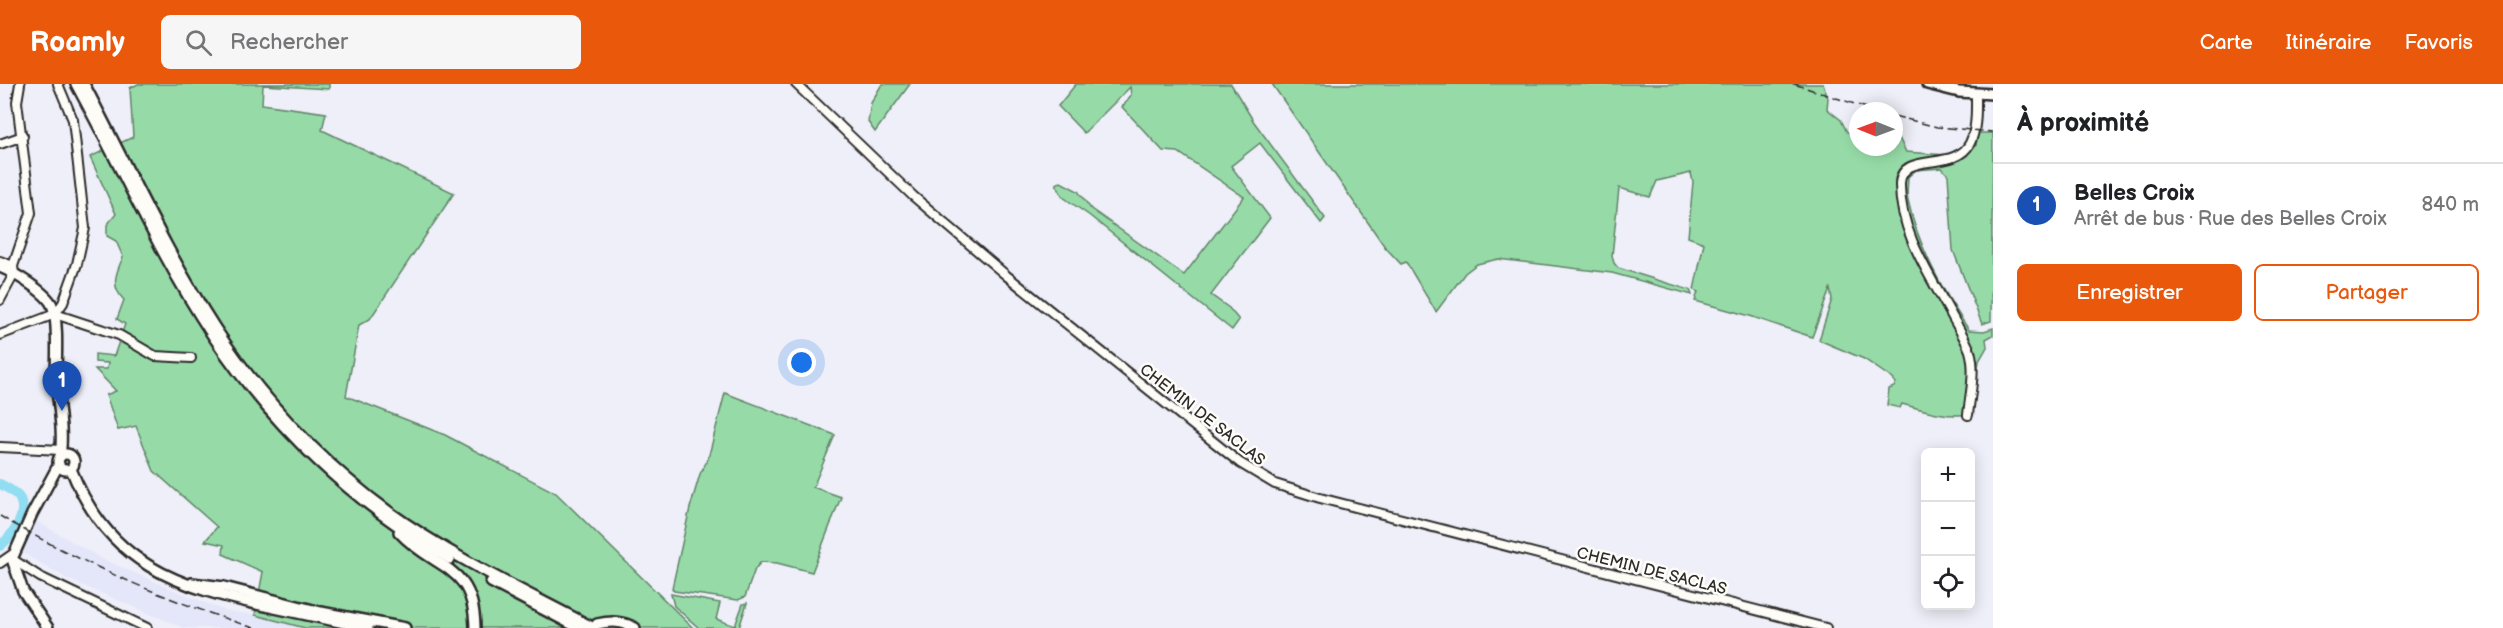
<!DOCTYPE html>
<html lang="fr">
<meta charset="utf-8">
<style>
:root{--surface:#fff;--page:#f6f6f6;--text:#202124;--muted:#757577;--line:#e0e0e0;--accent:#ea580c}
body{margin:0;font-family:"Balsamiq Sans",sans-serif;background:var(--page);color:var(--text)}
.controls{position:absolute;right:18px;bottom:18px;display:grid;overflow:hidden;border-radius:9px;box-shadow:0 3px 15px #0003}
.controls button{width:54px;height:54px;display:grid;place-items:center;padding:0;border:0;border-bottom:2px solid var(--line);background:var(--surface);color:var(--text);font:30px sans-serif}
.compass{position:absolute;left:1849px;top:18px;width:54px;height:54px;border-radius:50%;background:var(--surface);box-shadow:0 3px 15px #0003;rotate:271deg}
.you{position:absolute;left:802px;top:279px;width:21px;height:21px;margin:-15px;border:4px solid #fff;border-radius:50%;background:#1a73e8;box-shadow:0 0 0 9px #1a73e833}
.badge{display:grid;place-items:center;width:39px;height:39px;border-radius:50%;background:var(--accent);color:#fff;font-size:20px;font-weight:700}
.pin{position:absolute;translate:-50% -50px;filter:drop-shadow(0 2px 3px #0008)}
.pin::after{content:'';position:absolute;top:32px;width:21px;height:18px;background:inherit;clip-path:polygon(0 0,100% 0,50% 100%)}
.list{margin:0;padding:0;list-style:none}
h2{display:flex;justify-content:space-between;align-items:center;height:78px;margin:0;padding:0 24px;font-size:26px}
h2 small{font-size:20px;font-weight:400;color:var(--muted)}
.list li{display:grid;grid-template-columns:39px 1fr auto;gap:18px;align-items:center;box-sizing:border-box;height:84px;padding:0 24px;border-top:2px solid var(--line)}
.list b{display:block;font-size:22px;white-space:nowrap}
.list p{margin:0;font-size:20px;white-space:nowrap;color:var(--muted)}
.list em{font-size:20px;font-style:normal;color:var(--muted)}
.actions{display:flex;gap:12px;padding:18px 24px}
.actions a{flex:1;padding:14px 0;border:2px solid var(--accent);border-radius:9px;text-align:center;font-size:21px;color:var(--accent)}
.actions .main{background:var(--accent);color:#fff}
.icon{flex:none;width:33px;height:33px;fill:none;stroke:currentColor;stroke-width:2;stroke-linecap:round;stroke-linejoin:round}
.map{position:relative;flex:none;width:1993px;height:544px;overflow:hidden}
header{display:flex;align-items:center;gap:36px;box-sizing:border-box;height:84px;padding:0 30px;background:var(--accent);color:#fff}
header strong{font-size:28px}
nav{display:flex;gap:33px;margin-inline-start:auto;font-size:21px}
.search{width:420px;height:54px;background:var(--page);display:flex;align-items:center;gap:15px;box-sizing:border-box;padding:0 21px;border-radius:9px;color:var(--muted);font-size:22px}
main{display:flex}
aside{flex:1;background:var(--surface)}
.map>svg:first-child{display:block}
</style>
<header>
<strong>Roamly</strong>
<div class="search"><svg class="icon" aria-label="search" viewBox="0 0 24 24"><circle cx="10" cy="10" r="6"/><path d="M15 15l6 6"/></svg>Rechercher</div>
<nav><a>Carte</a><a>Itinéraire</a><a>Favoris</a></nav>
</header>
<main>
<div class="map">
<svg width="1993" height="544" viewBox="0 0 1993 544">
<rect width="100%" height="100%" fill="#eeeff8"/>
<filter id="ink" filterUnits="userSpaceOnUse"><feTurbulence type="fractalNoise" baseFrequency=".0167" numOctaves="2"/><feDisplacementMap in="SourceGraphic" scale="12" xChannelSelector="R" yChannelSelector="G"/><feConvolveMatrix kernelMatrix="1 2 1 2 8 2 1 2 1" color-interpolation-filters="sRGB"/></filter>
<g filter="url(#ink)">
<!-- built -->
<polygon fill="#e4e6f9" points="36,437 100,474 176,507 225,527 255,531 305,544 184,544 68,495 20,467"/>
<!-- green -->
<g fill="#96dba7" stroke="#608369" stroke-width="1.5">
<path d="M138 0H329V5L263 1 262 20 326 29 322 46 454 109 370 235 359 241 346 312 445 351 556 409 693 544H305L255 531 263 488 223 470 224 461 205 457 217 443 154 387 136 342 118 346 106 311 116 307 95 285H107L108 279 95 278V270L114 272 125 240 117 235 124 216C110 202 116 189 123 173L116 157 107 152V141L116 130 90 73 133 53 130 4Z"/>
<polygon points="882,0 910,0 875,48 868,38 871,19"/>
<polygon points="1076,0 1231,0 1254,38 1325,134 1321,139 1260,59 1231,82 1270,134 1211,211 1229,224 1239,236 1232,246 1090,132 1063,113 1056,100 1061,98 1078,107 1091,125 1184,191 1244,113 1178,68 1163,67 1122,23 1131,11 1130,3 1084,49 1058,22"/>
<path d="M1272 0H1823L1828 14 1827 25 1841 36 1847 48 1858 49V63H1894V54H1899L1906 68 1959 72 1976 62 1977 49H1993L1991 237 1982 240 1953 166 1948 91 1942 84 1916 86 1908 93C1908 101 1906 109 1908 116 1918 163 1942 206 1969 246L1984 247 1993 244V251L1986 255 1987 263 1979 277 1970 330C1948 334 1923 326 1902 320L1900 324 1887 321 1889 305 1894 303 1896 299 1893 295 1864 275 1819 256 1832 215 1830 205 1812 253 1750 232 1695 217 1698 208 1694 206 1704 159 1688 153 1693 98 1691 89 1657 97 1650 113 1619 104 1612 172 1614 179 1618 184 1690 206 1692 211 1612 189 1498 175 1477 180 1465 189 1436 228 1406 178 1401 180 1385 163Z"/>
<polygon points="725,309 835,351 813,403 841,413 812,488 777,479 761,478 755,485 745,513 738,516 674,507 672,504 690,424 700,390 708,375"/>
<polygon points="671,510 720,519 716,535 735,542 743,520 747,519 739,544 699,544 674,522"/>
</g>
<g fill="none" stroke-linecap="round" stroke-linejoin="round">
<!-- river -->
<path stroke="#91ddf1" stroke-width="10" d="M0 400C7 404 16 408 20 415 28 432 12 452 0 462"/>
<defs>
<g id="minor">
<polyline points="796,0 913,112 1007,192 1240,379 1275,400 1320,414 1826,544"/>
<polyline points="0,60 23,52"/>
<polyline points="0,177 13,182"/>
<polyline points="0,216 14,190 13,182 31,129 17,18 20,0"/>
<polyline points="55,230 63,219 77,180 85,144 73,36 58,0"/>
<polyline points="0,251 55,230 119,251 155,272 191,274"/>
<path d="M1968 331C1970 311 1976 287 1970 267 1966 256 1959 245 1953 234 1931 193 1899 148 1900 99 1902 66 1955 89 1970 59 1977 45 1976 25 1976 9"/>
<polyline points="0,363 61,366"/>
<polyline points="12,475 40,493 147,544"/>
<polyline points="0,479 13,470"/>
</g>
<g id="major">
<path d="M76 0C121 82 159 170 211 249 272 342 354 420 450 475"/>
<path d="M84 0C127 81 165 167 215 244 261 314 321 378 389 428 453 474 524 507 594 544"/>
<polyline points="1927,0 1959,8 1993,10"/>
<path d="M0 183C13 188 46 208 52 221 59 235 56 278 56 295 58 321 64 347 60 373"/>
<circle cx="66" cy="378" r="8"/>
<path d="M71 385C108 480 177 503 270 523 302 530 335 537 368 544"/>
<path d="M399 448C435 487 474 479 475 544"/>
<polyline points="491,498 579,544"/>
<polyline points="192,499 224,503 321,528 405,544"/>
<path d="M597 540C611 537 622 537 635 544"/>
<polyline points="48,544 23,507 12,475 32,430 59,380"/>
</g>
</defs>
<!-- minor casing -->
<use href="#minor" stroke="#2b2b2b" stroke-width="12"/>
<!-- major casing -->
<use href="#major" stroke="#2b2b2b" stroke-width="14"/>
<!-- minor -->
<use href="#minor" stroke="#fdfcf7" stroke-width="8"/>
<!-- major -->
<use href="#major" stroke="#fdfcf7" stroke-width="9"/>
<!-- rail -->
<g stroke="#2b2b2b" stroke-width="1.5" stroke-dasharray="9 4.5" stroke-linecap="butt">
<polyline points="1794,0 1876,27"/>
<polyline points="1894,32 1937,43 1993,48"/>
<path d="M0 432C80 479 166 516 254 544"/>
</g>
</g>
</g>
<g text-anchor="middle" stroke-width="5" stroke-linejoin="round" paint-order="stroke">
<!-- street labels -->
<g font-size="16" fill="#2b2b2b" stroke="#fdfcf7">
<text transform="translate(1203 330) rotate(38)" y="6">CHEMIN DE SACLAS</text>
<text transform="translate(1652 486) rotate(14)" y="6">CHEMIN DE SACLAS</text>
</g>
</g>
</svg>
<div class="controls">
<button>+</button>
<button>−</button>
<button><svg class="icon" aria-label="locate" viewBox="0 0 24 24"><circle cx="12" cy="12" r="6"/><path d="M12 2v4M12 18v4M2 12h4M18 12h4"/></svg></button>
</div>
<svg class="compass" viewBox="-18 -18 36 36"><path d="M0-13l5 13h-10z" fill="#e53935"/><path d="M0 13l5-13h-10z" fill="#757577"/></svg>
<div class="you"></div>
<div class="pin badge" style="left:62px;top:327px;background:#1a4fb4">1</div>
</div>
<aside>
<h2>À proximité<small></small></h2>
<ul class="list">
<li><span class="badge" style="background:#1a4fb4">1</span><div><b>Belles Croix</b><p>Arrêt de bus · Rue des Belles Croix</p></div><em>840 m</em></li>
</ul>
<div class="actions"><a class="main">Enregistrer</a><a>Partager</a></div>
</aside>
</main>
